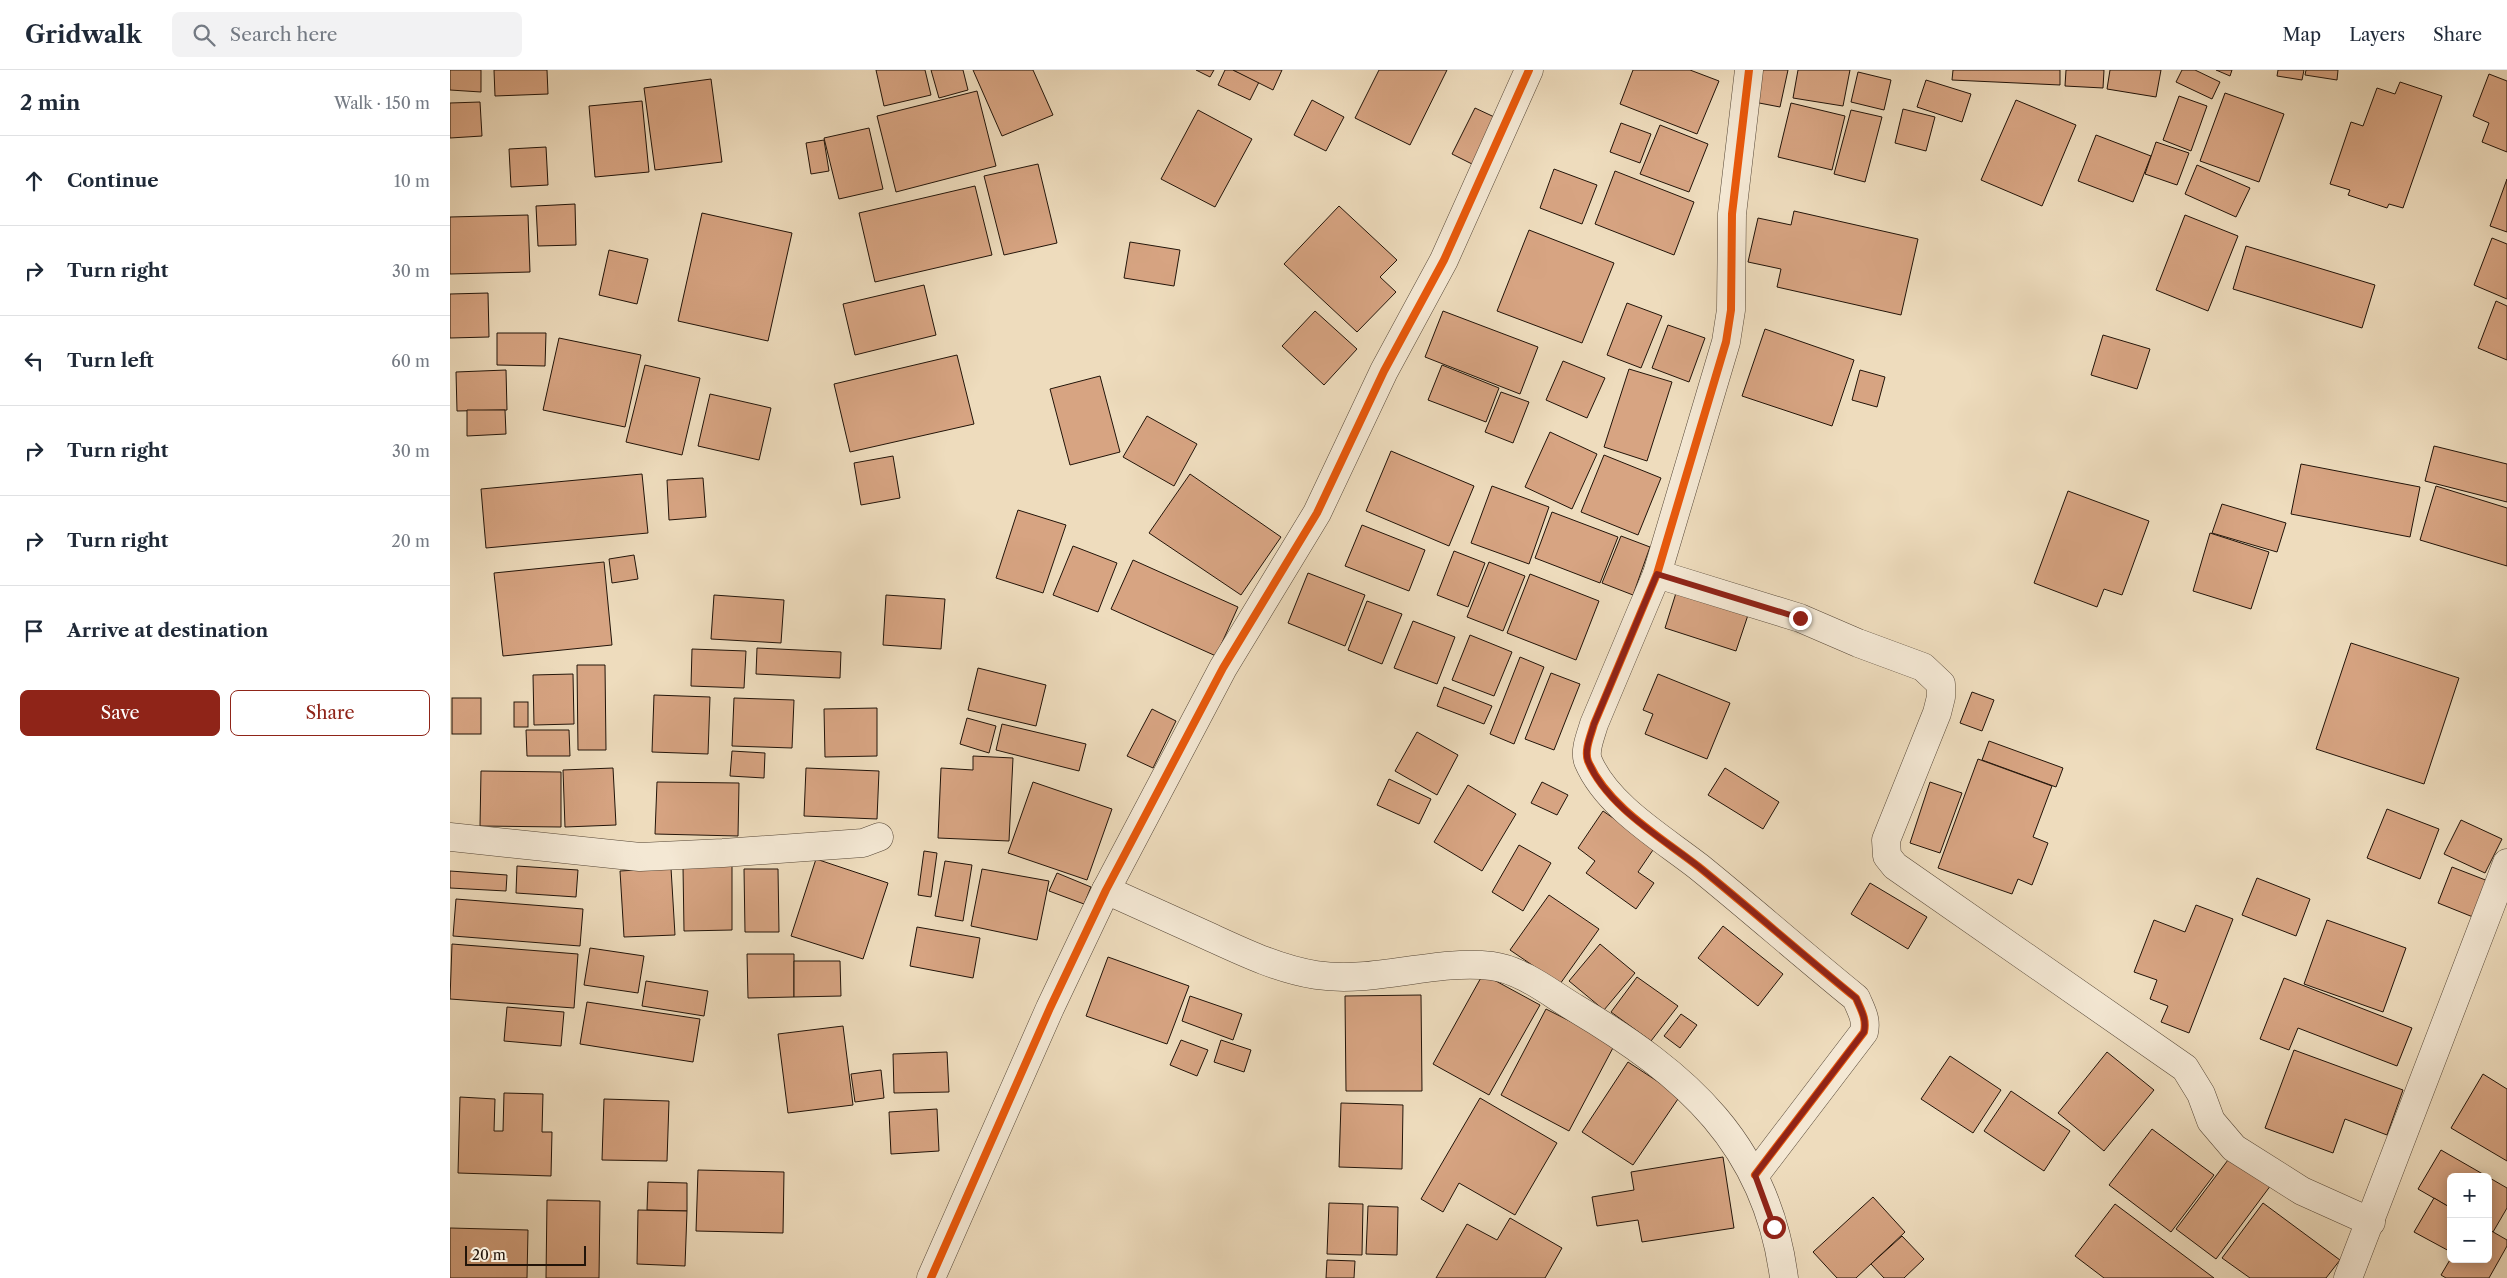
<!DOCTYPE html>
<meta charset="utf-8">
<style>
:root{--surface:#fff;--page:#f2f2f3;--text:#1f2937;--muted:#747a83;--line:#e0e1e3;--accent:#8f2418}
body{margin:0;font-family:"Libre Caslon Text",serif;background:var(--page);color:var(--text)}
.controls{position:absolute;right:15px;bottom:15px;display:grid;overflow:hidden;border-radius:8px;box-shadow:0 2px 12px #0003}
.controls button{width:45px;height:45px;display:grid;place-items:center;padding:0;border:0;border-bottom:1px solid var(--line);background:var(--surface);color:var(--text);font:25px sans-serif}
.scale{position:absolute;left:15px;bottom:12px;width:121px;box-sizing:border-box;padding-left:5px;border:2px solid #221409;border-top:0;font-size:14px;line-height:18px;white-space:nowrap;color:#221409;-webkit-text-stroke:4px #f4e8d4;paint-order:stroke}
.stop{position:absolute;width:15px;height:15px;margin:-11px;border:4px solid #8f2418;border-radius:50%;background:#fff}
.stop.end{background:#8f2418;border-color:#fff;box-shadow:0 1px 5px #0008}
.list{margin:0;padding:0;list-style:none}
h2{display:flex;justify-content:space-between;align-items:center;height:65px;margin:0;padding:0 20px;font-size:21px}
h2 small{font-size:16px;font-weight:400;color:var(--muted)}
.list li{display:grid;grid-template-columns:32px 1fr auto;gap:15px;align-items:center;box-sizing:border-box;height:90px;padding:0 20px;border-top:1px solid var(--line)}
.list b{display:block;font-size:19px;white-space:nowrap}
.list em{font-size:16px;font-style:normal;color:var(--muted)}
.actions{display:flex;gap:10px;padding:15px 20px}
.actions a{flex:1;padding:11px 0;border:1px solid var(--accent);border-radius:8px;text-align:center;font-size:18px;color:var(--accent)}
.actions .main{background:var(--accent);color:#fff}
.icon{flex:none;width:28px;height:28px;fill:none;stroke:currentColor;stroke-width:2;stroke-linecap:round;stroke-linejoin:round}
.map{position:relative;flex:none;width:2057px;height:1208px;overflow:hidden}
header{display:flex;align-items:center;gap:30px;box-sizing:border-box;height:70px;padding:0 25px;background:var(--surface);border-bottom:1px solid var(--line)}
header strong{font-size:24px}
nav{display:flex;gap:28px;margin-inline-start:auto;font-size:18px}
.search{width:350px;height:45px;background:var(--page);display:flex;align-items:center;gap:12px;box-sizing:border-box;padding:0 18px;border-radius:8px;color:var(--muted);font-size:19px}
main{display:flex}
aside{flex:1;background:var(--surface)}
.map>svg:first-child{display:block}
</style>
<header>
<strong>Gridwalk</strong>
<div class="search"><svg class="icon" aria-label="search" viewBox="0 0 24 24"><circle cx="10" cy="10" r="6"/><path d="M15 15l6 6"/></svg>Search here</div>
<nav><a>Map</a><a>Layers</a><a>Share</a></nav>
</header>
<main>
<aside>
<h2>2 min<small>Walk · 150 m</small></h2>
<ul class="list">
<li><svg class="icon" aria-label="ahead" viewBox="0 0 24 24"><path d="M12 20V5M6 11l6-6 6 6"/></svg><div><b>Continue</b></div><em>10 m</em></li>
<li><svg class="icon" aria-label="right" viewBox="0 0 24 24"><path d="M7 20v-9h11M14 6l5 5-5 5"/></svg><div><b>Turn right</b></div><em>30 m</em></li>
<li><svg class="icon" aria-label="left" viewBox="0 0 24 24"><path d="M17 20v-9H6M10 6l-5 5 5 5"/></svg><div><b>Turn left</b></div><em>60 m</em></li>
<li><svg class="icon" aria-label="right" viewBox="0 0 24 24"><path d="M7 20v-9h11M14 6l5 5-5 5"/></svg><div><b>Turn right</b></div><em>30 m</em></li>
<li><svg class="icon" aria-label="right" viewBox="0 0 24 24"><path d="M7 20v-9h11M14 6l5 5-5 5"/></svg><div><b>Turn right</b></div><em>20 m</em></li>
<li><svg class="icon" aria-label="arrive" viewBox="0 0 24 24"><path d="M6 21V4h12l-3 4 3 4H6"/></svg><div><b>Arrive at destination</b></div></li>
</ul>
<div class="actions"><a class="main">Save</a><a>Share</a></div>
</aside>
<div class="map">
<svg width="2057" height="1208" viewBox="0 0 2057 1208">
<rect width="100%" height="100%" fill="#eedcbd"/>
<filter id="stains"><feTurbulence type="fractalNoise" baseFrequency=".004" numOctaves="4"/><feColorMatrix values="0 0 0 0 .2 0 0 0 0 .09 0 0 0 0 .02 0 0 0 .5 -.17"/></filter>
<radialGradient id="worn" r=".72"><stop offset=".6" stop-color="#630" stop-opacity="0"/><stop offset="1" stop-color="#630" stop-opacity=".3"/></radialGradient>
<!-- building -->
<g fill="#d7a482" stroke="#221409">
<polygon points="0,0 31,0 31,22 0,20"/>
<polygon points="44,0 97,0 98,24 45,26"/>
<polygon points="426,0 475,0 481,25 434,36"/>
<polygon points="481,0 513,0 518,20 489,28"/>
<polygon points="523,0 583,0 603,45 552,66"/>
<polygon points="746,0 764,0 760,7"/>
<polygon points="775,0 783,0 809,12 800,30 768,15"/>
<polygon points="783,0 832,0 823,20"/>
<polygon points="929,0 997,0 960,75 905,48"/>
<polygon points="1183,0 1240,0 1269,11 1247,64 1170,34"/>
<polygon points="1310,0 1338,0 1330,37 1304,32"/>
<polygon points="1348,0 1400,0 1393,36 1343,28"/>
<polygon points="1503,0 1610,0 1610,15 1502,10"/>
<polygon points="1616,0 1654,0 1653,18 1615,16"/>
<polygon points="1660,0 1711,0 1706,27 1657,19"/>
<polygon points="1732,0 1745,0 1770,12 1762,29 1726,12"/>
<polygon points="1766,0 1782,0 1780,6"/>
<polygon points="1828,0 1854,0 1852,10 1827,6"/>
<polygon points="1856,0 1888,0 1887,10 1855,5"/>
<polygon points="1408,2 1441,10 1434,40 1401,32"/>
<polygon points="2039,4 2057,11 2057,82 2032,72 2039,53 2023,46"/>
<polygon points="261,9 272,92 205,100 194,18"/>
<polygon points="1476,10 1521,24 1512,52 1467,37"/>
<polygon points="1950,12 1992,26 1953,138 1939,134 1937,138 1898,125 1900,120 1880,114 1901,52 1913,56 1927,18 1945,24"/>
<polygon points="527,21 546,96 446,122 427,46"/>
<polygon points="1775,23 1834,44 1809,112 1750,91"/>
<polygon points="1729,26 1757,36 1741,81 1713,70"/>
<polygon points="862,30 894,47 876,81 844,65"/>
<polygon points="1566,30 1626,55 1592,136 1531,110"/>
<polygon points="192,31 199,102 145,107 139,36"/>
<polygon points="30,32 32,66 0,68 0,33"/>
<polygon points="1341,33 1395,46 1382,100 1328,87"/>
<polygon points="1025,38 1055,52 1032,99 1002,84"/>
<polygon points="1453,39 1485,47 1476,81 1445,73"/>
<polygon points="748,40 802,69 765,137 711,109"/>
<polygon points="1401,40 1432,47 1415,112 1384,104"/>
<polygon points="1171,53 1201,64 1190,93 1160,82"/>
<polygon points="1210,55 1258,74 1239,122 1190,104"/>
<polygon points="419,58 433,119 389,129 374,68"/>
<polygon points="1646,65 1701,86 1683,132 1628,111"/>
<polygon points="374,70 379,101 361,104 356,73"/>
<polygon points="1706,72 1739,83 1727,115 1695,104"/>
<polygon points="96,77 98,115 61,117 59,79"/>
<polygon points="588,94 607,173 554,185 534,106"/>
<polygon points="1747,95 1800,118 1786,147 1735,124"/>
<polygon points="1104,99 1147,115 1132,154 1090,138"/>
<polygon points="1165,101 1244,132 1224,185 1145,154"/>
<polygon points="2057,109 2057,162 2040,156"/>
<polygon points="525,116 542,185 425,212 409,143"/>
<polygon points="125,134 126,175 88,176 86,136"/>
<polygon points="889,136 947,190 930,207 946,222 907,262 834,194"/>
<polygon points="1344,141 1468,169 1451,245 1327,217 1331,199 1298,192 1308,148 1341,155"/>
<polygon points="252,143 342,163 318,271 228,251"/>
<polygon points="78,145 80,202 0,204 0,147"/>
<polygon points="1735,145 1788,166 1758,241 1706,220"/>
<polygon points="1079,160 1164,193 1132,273 1047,241"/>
<polygon points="2042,168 2057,174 2057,229 2024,215"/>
<polygon points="680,172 730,180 724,216 674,208"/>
<polygon points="1796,176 1925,215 1912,258 1783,219"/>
<polygon points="159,180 198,189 187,234 149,225"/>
<polygon points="474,215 486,265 405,285 393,234"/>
<polygon points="38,223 39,267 0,268 0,224"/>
<polygon points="2046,231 2057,236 2057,290 2028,278"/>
<polygon points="1177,233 1212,246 1191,298 1157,285"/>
<polygon points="865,241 907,279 874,315 832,276"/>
<polygon points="993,241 1088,277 1070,324 975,287"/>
<polygon points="1218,255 1255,268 1239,312 1202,298"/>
<polygon points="1315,259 1404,290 1382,356 1292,326"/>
<polygon points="47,263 96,263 95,296 47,295"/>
<polygon points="1653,265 1700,279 1687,319 1641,305"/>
<polygon points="109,268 191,285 175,357 93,340"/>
<polygon points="507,285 524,354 400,382 384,314"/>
<polygon points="1113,291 1155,308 1137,348 1096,330"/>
<polygon points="195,295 250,308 232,385 176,372"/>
<polygon points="992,295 1049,318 1036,352 978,330"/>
<polygon points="1179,299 1222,312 1197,391 1154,377"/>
<polygon points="56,300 57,340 7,341 6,302"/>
<polygon points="1410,300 1435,307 1427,337 1402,330"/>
<polygon points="650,306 670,382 620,395 600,319"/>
<polygon points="1051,322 1079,332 1063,373 1035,362"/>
<polygon points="260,324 321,338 309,390 248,376"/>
<polygon points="17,340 55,340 56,364 17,366"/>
<polygon points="697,346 747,374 724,416 673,387"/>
<polygon points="1100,362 1147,384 1122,439 1075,417"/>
<polygon points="1984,376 2057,394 2057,432 1975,411"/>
<polygon points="941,381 1024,416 999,476 916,441"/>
<polygon points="1154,385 1211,408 1188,465 1131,442"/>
<polygon points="443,386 450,428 411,435 404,393"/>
<polygon points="1851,394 1970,417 1960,467 1841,444"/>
<polygon points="192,404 198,463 36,478 31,419"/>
<polygon points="740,404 831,467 791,525 699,463"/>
<polygon points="253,408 256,447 219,450 217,410"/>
<polygon points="1042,416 1099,437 1079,494 1021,473"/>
<polygon points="1986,416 2057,438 2057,496 1970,470"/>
<polygon points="1618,421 1699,451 1672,525 1654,519 1647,537 1584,513"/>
<polygon points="1772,434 1836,453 1827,482 1762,463"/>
<polygon points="568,440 616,455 593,523 546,508"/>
<polygon points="1102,442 1168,467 1150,513 1085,488"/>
<polygon points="912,455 975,480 959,521 895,496"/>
<polygon points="1760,463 1819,482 1801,539 1743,521"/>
<polygon points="1171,466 1200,477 1183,525 1152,513"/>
<polygon points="623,476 667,493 648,542 603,525"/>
<polygon points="1004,481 1035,493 1018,537 987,525"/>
<polygon points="184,485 188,509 162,513 159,489"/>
<polygon points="683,490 788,537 766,586 661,539"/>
<polygon points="154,492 162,575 53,586 44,503"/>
<polygon points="1039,492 1075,506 1053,561 1017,547"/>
<polygon points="858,503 915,525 895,576 838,553"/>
<polygon points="1080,504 1149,531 1126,590 1057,563"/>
<polygon points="1226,523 1298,545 1286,581 1215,558"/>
<polygon points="264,525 334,530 331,573 261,569"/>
<polygon points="436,525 495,529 491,579 433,575"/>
<polygon points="917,531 952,544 932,594 898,580"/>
<polygon points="963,551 1005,567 987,614 944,598"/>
<polygon points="1020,565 1062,582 1044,626 1002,610"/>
<polygon points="1901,573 2009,608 1974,714 1866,679"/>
<polygon points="307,578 391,582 390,608 306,604"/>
<polygon points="242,579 296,581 294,618 241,616"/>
<polygon points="1070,587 1094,597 1064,674 1040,664"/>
<polygon points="127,595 155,595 156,680 128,680"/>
<polygon points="528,598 596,615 586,656 518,640"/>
<polygon points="1101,603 1130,614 1104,680 1075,669"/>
<polygon points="123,604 124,654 84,655 83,605"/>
<polygon points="1208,604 1280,633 1257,689 1195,664 1203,644 1193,640"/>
<polygon points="994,617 1042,636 1034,654 987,636"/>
<polygon points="1522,622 1544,630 1532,661 1510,653"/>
<polygon points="204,625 260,627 258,684 202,682"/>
<rect x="2" y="628" width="29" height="36"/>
<polygon points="284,628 344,630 342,678 282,676"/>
<rect x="64" y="632" width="14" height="25"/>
<polygon points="427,638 427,686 375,687 374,639"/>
<polygon points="702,639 726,651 703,698 677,686"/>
<polygon points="517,648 546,656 539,683 510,674"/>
<polygon points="552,654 636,674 629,701 546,680"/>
<polygon points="76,660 119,660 120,686 77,686"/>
<polygon points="967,662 1008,685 987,725 945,701"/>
<polygon points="1539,671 1613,698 1606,717 1532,690"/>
<polygon points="282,681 315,683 314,708 280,706"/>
<polygon points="523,686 563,688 559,771 488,768 491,698 523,700"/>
<polygon points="1528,689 1602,716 1583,767 1598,773 1582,815 1568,809 1562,824 1488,798"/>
<polygon points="163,698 166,755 115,757 113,700"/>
<polygon points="356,698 429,701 427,749 354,746"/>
<polygon points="1275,698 1329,732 1313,759 1258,725"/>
<polygon points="31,701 111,702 111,757 30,756"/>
<polygon points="939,709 981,729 969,754 927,735"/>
<polygon points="207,712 289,713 288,766 205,764"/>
<polygon points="583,712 662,739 637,810 558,783"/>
<polygon points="1092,712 1118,725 1107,745 1081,733"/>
<polygon points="1480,712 1512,723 1490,783 1460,773"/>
<polygon points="1018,715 1066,744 1032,801 984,772"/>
<polygon points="1937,739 1989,759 1970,809 1917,788"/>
<polygon points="1153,741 1205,777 1188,802 1204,813 1186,839 1136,803 1145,791 1128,778"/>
<polygon points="2011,750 2052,769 2035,803 1994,784"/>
<polygon points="1069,775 1101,793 1073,841 1042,822"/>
<polygon points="474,781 487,783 481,827 468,825"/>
<polygon points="366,789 438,813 413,889 341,866"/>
<polygon points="495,791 522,795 513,851 485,846"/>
<polygon points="67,796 128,800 126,827 66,823"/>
<polygon points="282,796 282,860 234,861 233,797"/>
<polygon points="2002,797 2038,811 2023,847 1988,833"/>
<polygon points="221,798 225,865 174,867 170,801"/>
<polygon points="294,799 328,799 329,862 295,862"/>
<polygon points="532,799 599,811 587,870 521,856"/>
<polygon points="0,801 57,805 56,821 0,818"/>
<polygon points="607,803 641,817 634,834 599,821"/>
<polygon points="1807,808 1860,829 1846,866 1792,845"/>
<polygon points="1420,813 1477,847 1458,879 1401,844"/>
<polygon points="1099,825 1149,859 1110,914 1060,880"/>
<polygon points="6,829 133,839 130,876 3,866"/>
<polygon points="1746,835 1783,849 1739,963 1711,952 1718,936 1700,929 1707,910 1684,902 1704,850 1735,862"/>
<polygon points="1877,850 1956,878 1933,942 1854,914"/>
<polygon points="1273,856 1333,904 1308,936 1248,888"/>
<polygon points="467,857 530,868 523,908 460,896"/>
<polygon points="2,874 128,884 124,938 0,929"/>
<polygon points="1150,874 1185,903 1154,940 1119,911"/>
<polygon points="140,878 194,886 188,923 134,915"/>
<polygon points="297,884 344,884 344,927 298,928"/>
<polygon points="658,887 739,916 717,974 636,946"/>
<polygon points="344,891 390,891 391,926 344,927"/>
<polygon points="1033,904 1090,935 1039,1025 983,994"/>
<polygon points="1187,907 1228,936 1201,971 1161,942"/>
<polygon points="1834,908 1962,958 1947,996 1848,958 1839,980 1810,969"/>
<polygon points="196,911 258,921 254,946 192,936"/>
<polygon points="971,925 972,1021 896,1021 895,926"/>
<polygon points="740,926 792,944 783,970 732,951"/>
<polygon points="137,932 250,949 243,992 130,974"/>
<polygon points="57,937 114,942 111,976 54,971"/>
<polygon points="1096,939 1165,974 1119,1061 1051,1025"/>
<polygon points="1231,944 1247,955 1230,978 1214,966"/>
<polygon points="393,956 403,1035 338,1043 328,964"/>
<polygon points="731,970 758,980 747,1006 720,995"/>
<polygon points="771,970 801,980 794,1002 764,992"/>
<polygon points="1844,980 1953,1020 1937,1065 1895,1049 1883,1083 1815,1058"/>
<polygon points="497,982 499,1022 444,1023 443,984"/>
<polygon points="1657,982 1704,1020 1654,1081 1608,1043"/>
<polygon points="1500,986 1551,1020 1523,1063 1471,1029"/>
<polygon points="1178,992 1230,1026 1183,1095 1132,1062"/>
<polygon points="431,1000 434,1028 405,1032 401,1004"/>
<polygon points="2033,1004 2057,1019 2057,1091 2001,1058"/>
<polygon points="1561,1021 1620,1061 1594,1101 1534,1061"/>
<polygon points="54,1023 93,1024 92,1062 102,1062 101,1106 8,1103 10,1027 45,1029 44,1061 53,1061"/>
<polygon points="1030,1028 1107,1073 1065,1145 1009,1113 993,1142 971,1129"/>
<polygon points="154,1029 219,1031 217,1091 152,1090"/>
<polygon points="891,1033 953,1035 952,1099 889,1097"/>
<polygon points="487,1039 489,1081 441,1084 439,1042"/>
<polygon points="1702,1059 1764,1105 1721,1162 1659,1115"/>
<polygon points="1991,1080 2038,1107 2001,1107 2001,1138 1968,1119"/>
<polygon points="1781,1086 1821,1115 1766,1189 1726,1159"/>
<polygon points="1273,1087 1284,1158 1192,1172 1188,1150 1147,1156 1142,1127 1184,1120 1181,1102"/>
<polygon points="248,1100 334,1102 333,1163 246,1161"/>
<polygon points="2038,1107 2057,1118 2057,1138 2043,1162 2038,1159"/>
<polygon points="198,1112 237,1113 237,1141 197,1140"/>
<polygon points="1423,1127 1455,1162 1406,1208 1387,1208 1363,1182"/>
<polygon points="1984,1128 2001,1138 2001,1182 1964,1162"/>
<polygon points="97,1130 150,1131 149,1208 96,1208"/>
<polygon points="879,1133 913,1134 912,1185 877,1184"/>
<polygon points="1813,1133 1890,1190 1876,1208 1800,1208 1772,1188"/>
<polygon points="1665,1134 1764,1208 1654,1208 1625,1186"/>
<polygon points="918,1136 948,1137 947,1185 916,1184"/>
<polygon points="188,1140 237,1141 235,1196 187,1194"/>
<polygon points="1060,1148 1112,1178 1095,1208 986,1208 1017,1154 1047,1170"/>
<polygon points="0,1158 78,1160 77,1208 0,1208"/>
<polygon points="2038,1159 2057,1170 2057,1176 2039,1208 1996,1208 1991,1205 2001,1188 2038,1189"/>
<polygon points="1452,1166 1474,1189 1454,1208 1434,1208 1421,1194"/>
<polygon points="877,1190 905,1191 904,1208 876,1208"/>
</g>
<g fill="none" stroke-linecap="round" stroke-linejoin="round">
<defs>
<g id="street">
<path d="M1299 0 1282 144 1281 240 1276 272 1207 504 1144 654C1141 665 1134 680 1138 691 1157 736 1212 768 1249 797 1302 840 1353 885 1406 928 1411 940 1417 949 1414 962L1305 1105"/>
<polyline points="1207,504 1350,548 1408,573 1473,597 1491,614 1491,627 1487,643 1436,770 1437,786 1445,796 1735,998 1751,1024 1761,1051 1784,1078 1852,1121 1921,1152"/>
<polyline points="0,767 190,787 273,783 413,773 429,767"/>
<path d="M656 820C690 835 724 851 758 866 793 882 828 899 866 905 924 914 984 889 1042 896 1072 900 1100 923 1125 938 1236 1004 1317 1074 1334 1208"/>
<polyline points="481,1208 600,938 656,820 773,598 867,443 934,301 994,190 1079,0"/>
<polyline points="1898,1208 2057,793"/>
</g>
</defs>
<!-- street casing -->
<use href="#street" stroke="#554636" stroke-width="29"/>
<!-- street -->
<use href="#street" stroke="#f4e8d4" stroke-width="28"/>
<defs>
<g id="cycleway">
<path d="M1299 0 1282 144 1281 240 1276 272 1207 504 1144 654C1141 665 1134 680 1138 691 1157 736 1212 768 1249 797 1302 840 1353 885 1406 928 1411 940 1417 949 1414 962L1305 1105"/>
<polyline points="481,1208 600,938 656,820 773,598 867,443 934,301 994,190 1079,0"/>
</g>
</defs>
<!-- cycleway casing -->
<use href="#cycleway" stroke="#f4e8d4" stroke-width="11"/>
<!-- cycleway -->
<use href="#cycleway" stroke="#e8590c" stroke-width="8"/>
</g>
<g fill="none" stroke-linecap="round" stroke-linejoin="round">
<!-- route -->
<path stroke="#8f2418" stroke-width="6" d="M1324 1157 1305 1105 1414 962C1417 949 1411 940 1406 928 1353 885 1302 840 1249 797 1212 768 1156 736 1138 691 1134 680 1141 665 1144 654L1207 504 1350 548"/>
</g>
<rect width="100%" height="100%" filter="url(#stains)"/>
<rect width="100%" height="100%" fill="url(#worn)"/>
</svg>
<div class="controls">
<button>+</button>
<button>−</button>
</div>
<div class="scale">20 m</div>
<div class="stop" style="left:1324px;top:1157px"></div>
<div class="stop end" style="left:1350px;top:548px"></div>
</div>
</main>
